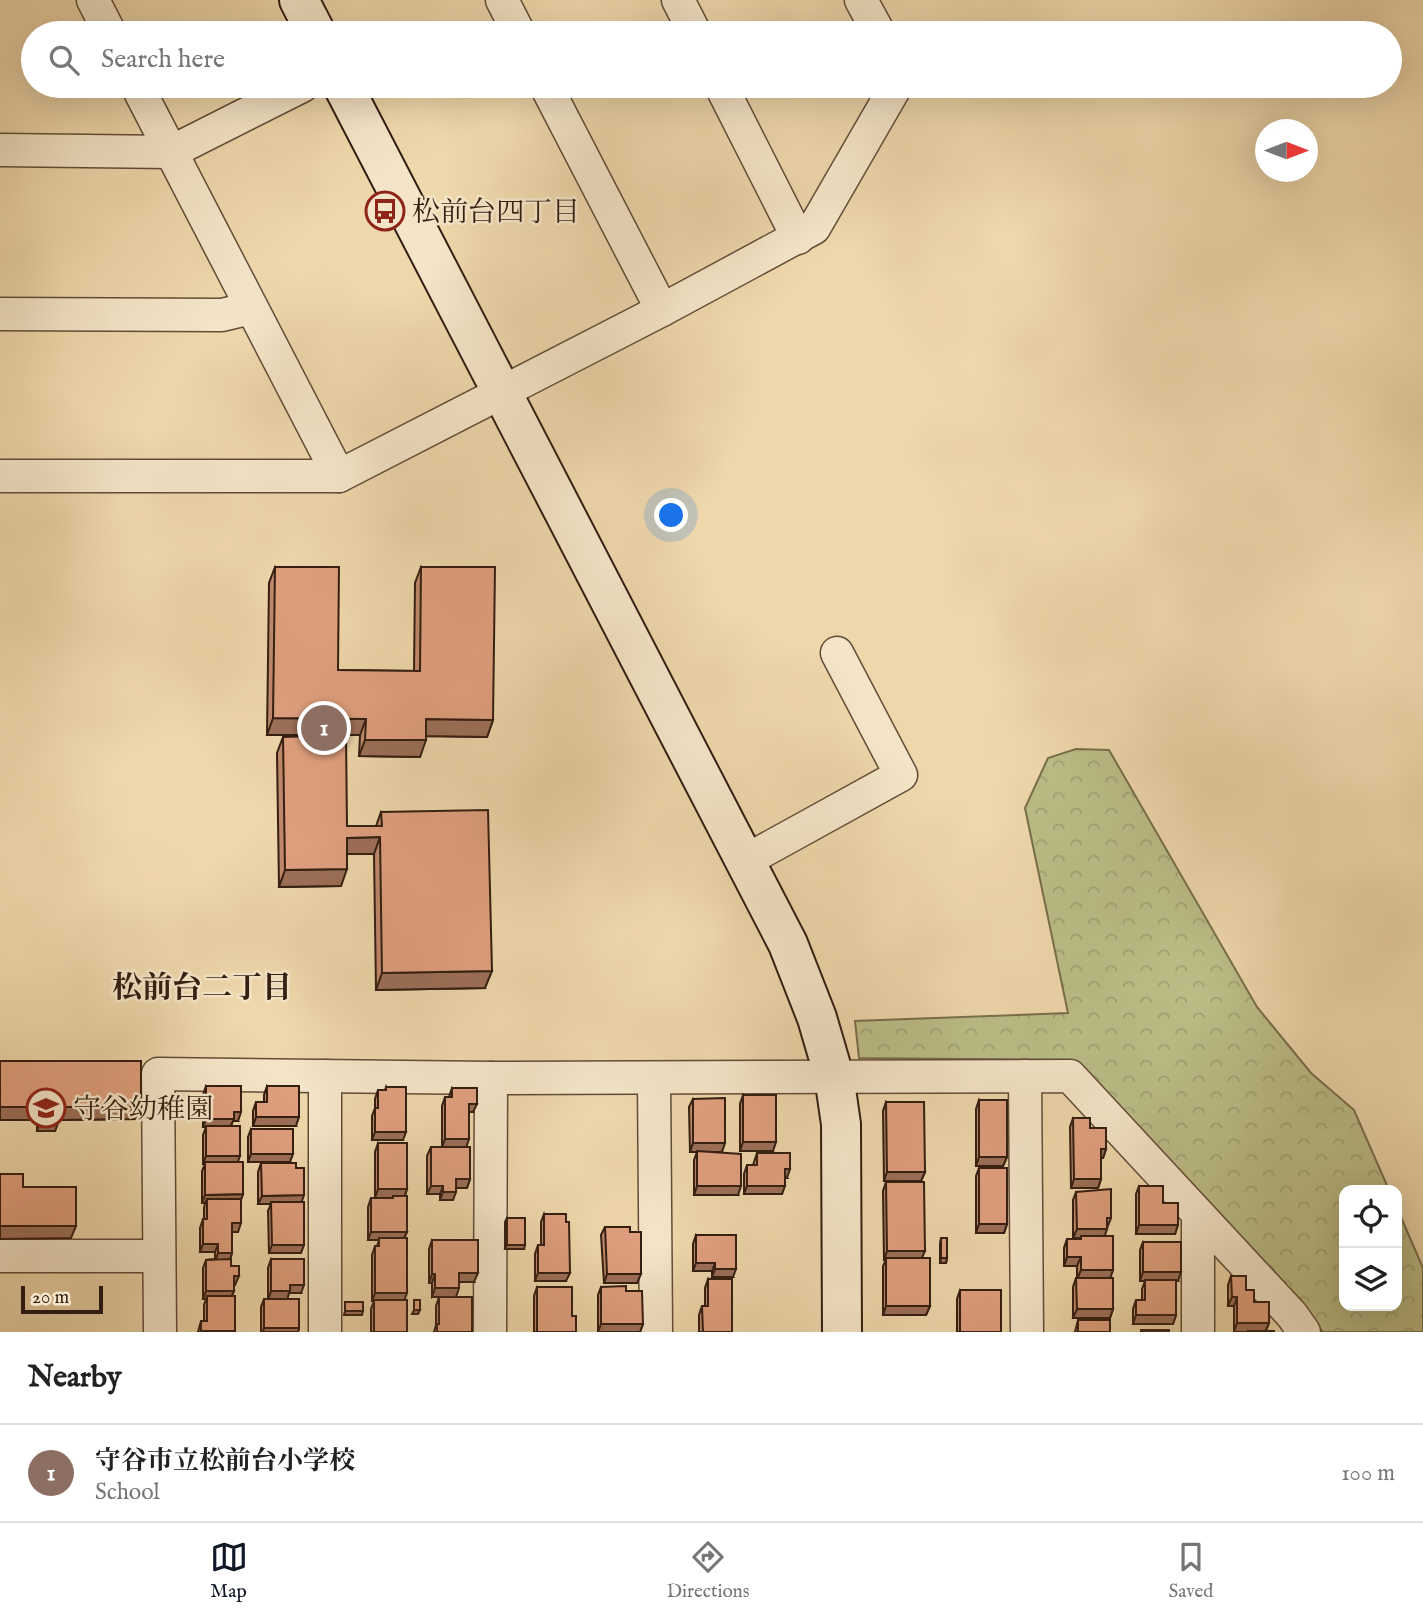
<!DOCTYPE html>
<meta charset="utf-8">
<style>
:root{--surface:#fff;--page:#f6f6f6;--text:#222;--muted:#767676;--line:#e0e0e0;--accent:#111827}
body{margin:0;font-family:"IM FELL English","Noto Serif JP",serif;background:var(--page);color:var(--text)}
.controls{position:absolute;right:21px;bottom:21px;display:grid;overflow:hidden;border-radius:14px;box-shadow:0 7px 28px #0002}
.controls button{width:63px;height:63px;display:grid;place-items:center;padding:0;border:0;border-bottom:2px solid var(--line);background:var(--surface);color:var(--text);font:35px sans-serif}
.compass{position:absolute;left:1255px;top:119px;width:63px;height:63px;border-radius:50%;background:var(--surface);box-shadow:0 7px 28px #0002;rotate:90deg}
.scale{position:absolute;left:21px;bottom:18px;width:82px;box-sizing:border-box;padding-left:7px;border:4px solid #341e11;border-top:0;font-size:19px;line-height:24px;white-space:nowrap;color:#341e11;-webkit-text-stroke:5px #f4e5c8;paint-order:stroke}
.you{position:absolute;left:672px;top:516px;width:24px;height:24px;margin:-18px;border:5px solid #fff;border-radius:50%;background:#1a73e8;box-shadow:0 0 0 10px #1a73e833}
.badge{display:grid;place-items:center;width:46px;height:46px;border-radius:50%;background:var(--accent);color:#fff;font-size:23px;font-weight:700}
.pin{position:absolute;translate:-50% -50%;border:4px solid #fff;box-shadow:0 2px 7px #0006}
.list{margin:0;padding:0;list-style:none}
h2{display:flex;justify-content:space-between;align-items:center;height:91px;margin:0;padding:0 28px;font-size:30px}
h2 small{font-size:23px;font-weight:400;color:var(--muted)}
.list li{display:grid;grid-template-columns:46px 1fr auto;gap:21px;align-items:center;box-sizing:border-box;height:98px;padding:0 28px;border-top:2px solid var(--line)}
.list b{display:block;font-size:26px;white-space:nowrap}
.list p{margin:0;font-size:23px;white-space:nowrap;color:var(--muted)}
.list em{font-size:23px;font-style:normal;color:var(--muted)}
.icon{flex:none;width:38px;height:38px;fill:none;stroke:currentColor;stroke-width:2;stroke-linecap:round;stroke-linejoin:round}
.map{position:relative;flex:none;width:1423px;height:1332px;overflow:hidden}
.search{position:absolute;background:var(--surface);box-shadow:0 7px 28px #0002;left:21px;right:21px;top:21px;height:77px;display:flex;align-items:center;gap:18px;box-sizing:border-box;padding:0 24px;border-radius:38px;color:var(--muted);font-size:26px}
.sheet{height:189px;background:var(--surface)}
nav{display:flex;justify-content:space-around;align-items:center;box-sizing:border-box;height:98px;border-top:2px solid var(--line);background:var(--surface);font-size:19px;color:var(--muted)}
nav a{display:grid;justify-items:center;gap:4px}
nav .on{color:var(--accent)}
.map>svg:first-child{display:block}
</style>
<div class="map">
<svg width="1423" height="1332" viewBox="0 0 1423 1332">
<defs>
<pattern id="forest-crowns" width="20" height="18" patternUnits="userSpaceOnUse" patternTransform="scale(1.75)"><rect width="20" height="18" fill="#bbbd87"/><path d="M2 6a3 3 0 1 1 6 0M12 15a3 3 0 1 1 6 0" fill="none" stroke="#a1a274"/></pattern>
</defs>
<rect width="100%" height="100%" fill="#eed7ab"/>
<filter id="stains"><feTurbulence type="fractalNoise" baseFrequency=".00286" numOctaves="4"/><feColorMatrix values="0 0 0 0 .2 0 0 0 0 .09 0 0 0 0 .02 0 0 0 .5 -.17"/></filter>
<radialGradient id="worn" r=".72"><stop offset=".6" stop-color="#630" stop-opacity="0"/><stop offset="1" stop-color="#630" stop-opacity=".3"/></radialGradient>
<!-- forest -->
<polygon fill="url(#forest-crowns)" stroke="#786e4c" stroke-width="2" points="1076,749 1109,750 1257,1007 1311,1073 1354,1110 1389,1190 1344,1190 1344,1306 1397,1306 1397,1208 1423,1268 1423,1332 1323,1332 1072,1060 859,1058 855,1021 1068,1013 1025,808 1048,758"/>
<g fill="none" stroke-linecap="round" stroke-linejoin="round">
<defs>
<g id="street">
<polyline points="93,0 110,33"/>
<polyline points="502,0 519,33"/>
<polyline points="678,0 695,33"/>
<polyline points="861,0 879,33"/>
<polyline points="137,86 339,476"/>
<polyline points="546,86 662,310"/>
<polyline points="721,86 798,238"/>
<polyline points="0,150 171,152 302,86"/>
<polyline points="0,314 222,315 251,308"/>
<polyline points="0,476 339,476 662,310 814,228 896,86"/>
<polyline points="745,861 901,775 837,653"/>
<polyline points="1025,1076 1027,1332"/>
<polyline points="654,1078 656,1332"/>
<polyline points="1198,1214 1198,1332"/>
<polyline points="0,1256 159,1256"/>
<polyline points="160,1332 158,1074 491,1078 1070,1076 1292,1315 1304,1332"/>
<polyline points="325,1332 325,1076"/>
<polyline points="490,1332 491,1078"/>
</g>
<g id="secondary">
<polyline points="299,0 316,33"/>
<polyline points="343,86 788,944 817,1018 834,1076 841,1124 842,1332"/>
</g>
</defs>
<!-- street casing -->
<use href="#street" stroke="#624c38" stroke-width="35"/>
<!-- secondary casing -->
<use href="#secondary" stroke="#341e11" stroke-width="42"/>
<!-- street -->
<use href="#street" stroke="#f4e5c8" stroke-width="32"/>
<!-- secondary -->
<use href="#secondary" stroke="#f4e5c8" stroke-width="38"/>
</g>
<!-- wall -->
<g fill="#c0896c" stroke="#341e11" stroke-width="2">
<polygon points="275,567 338,670 414,671 415,583 421,567 493,720 487,737 426,736 420,757 359,756 360,735 267,735 269,583"/>
<polygon points="283,737 347,826 376,826 381,812 485,988 376,990 374,854 347,854 341,886 279,887 277,753"/>
<polygon points="0,1061 141,1107 136,1119 59,1120 55,1131 37,1131 37,1120 0,1120"/>
<polygon points="206,1086 238,1121 233,1121 231,1126 243,1194 241,1199 238,1232 232,1232 232,1253 230,1259 235,1285 234,1285 234,1291 232,1296 235,1296 235,1332 198,1332 201,1321 204,1321 204,1305 206,1299 203,1299 203,1268 206,1260 215,1259 215,1252 200,1252 200,1228 203,1219 204,1219 204,1208 205,1203 202,1203 202,1171 205,1164 203,1164 203,1135 206,1127 203,1127 203,1095"/>
<polygon points="267,1086 296,1126 253,1126 253,1111 256,1102 264,1102 264,1095"/>
<polygon points="386,1087 403,1140 372,1140 372,1116 375,1108 375,1099 378,1090 385,1090"/>
<polygon points="452,1088 473,1112 469,1112 466,1147 470,1179 467,1188 456,1188 453,1200 440,1200 440,1194 427,1194 427,1156 431,1147 442,1147 442,1106 445,1097 449,1097"/>
<polygon points="743,1095 773,1151 740,1151 740,1104"/>
<polygon points="693,1099 722,1152 699,1152 738,1195 694,1195 694,1160 697,1152 690,1152 689,1107"/>
<polygon points="979,1100 1007,1157 1003,1166 976,1166 976,1109"/>
<polygon points="886,1102 925,1172 921,1181 884,1181 883,1111"/>
<polygon points="1073,1118 1090,1128 1106,1149 1103,1158 1101,1158 1101,1179 1098,1188 1071,1188 1070,1127"/>
<polygon points="251,1129 290,1162 248,1162 248,1137"/>
<polygon points="378,1143 407,1189 405,1196 407,1232 404,1238 404,1300 407,1332 371,1332 371,1309 374,1301 372,1301 372,1255 375,1246 377,1246 379,1240 368,1240 368,1207 371,1198 375,1198 375,1152"/>
<polygon points="757,1153 787,1178 785,1178 782,1194 744,1194 744,1174 747,1165 753,1165"/>
<polygon points="261,1163 296,1168 301,1202 301,1253 269,1253 268,1211 271,1204 258,1204 258,1172"/>
<polygon points="979,1168 1007,1224 1004,1233 976,1233 976,1176"/>
<polygon points="886,1182 922,1258 930,1306 926,1315 883,1315 883,1266 886,1260 884,1260 883,1191"/>
<polygon points="1139,1186 1163,1203 1178,1225 1175,1234 1136,1234 1136,1194"/>
<polygon points="1076,1192 1111,1218 1104,1236 1110,1278 1113,1309 1110,1318 1073,1318 1073,1287 1076,1278 1077,1278 1077,1266 1064,1266 1064,1248 1067,1239 1080,1239 1080,1238 1073,1238 1073,1200"/>
<polygon points="544,1214 566,1281 535,1281 535,1254 538,1245 541,1245 541,1222"/>
<polygon points="507,1218 524,1249 505,1249 505,1222"/>
<polygon points="605,1227 630,1232 637,1283 604,1283 601,1235"/>
<polygon points="696,1235 733,1277 712,1277 712,1271 693,1271 693,1244"/>
<polygon points="941,1238 947,1258 946,1263 940,1263 940,1243"/>
<polygon points="432,1240 474,1282 459,1282 432,1297 432,1283 429,1283 429,1249"/>
<polygon points="1143,1242 1178,1281 1176,1281 1176,1315 1173,1324 1133,1324 1133,1309 1136,1300 1142,1300 1142,1289 1145,1281 1140,1281 1140,1250"/>
<polygon points="271,1259 301,1293 289,1293 287,1299 299,1328 298,1332 261,1332 261,1307 264,1299 268,1299 268,1268"/>
<polygon points="1231,1276 1246,1290 1269,1323 1266,1331 1274,1332 1234,1332 1234,1306 1228,1306 1228,1285"/>
<polygon points="708,1279 732,1332 699,1332 699,1315 702,1306 705,1306 705,1288"/>
<polygon points="537,1287 572,1316 576,1332 534,1332 534,1296"/>
<polygon points="601,1287 643,1324 640,1332 598,1332 598,1295"/>
<polygon points="960,1290 1001,1332 957,1332 957,1299"/>
<polygon points="439,1297 472,1332 434,1332 436,1325 436,1306"/>
<polygon points="1078,1320 1110,1332 1075,1332"/>
</g>
<!-- shaded-wall -->
<g fill="#9c6f58" stroke="#341e11" stroke-width="2">
<polygon points="273,718 366,719 360,735 267,735"/>
<polygon points="426,719 493,720 487,737 420,736"/>
<polygon points="365,740 426,740 420,757 359,756"/>
<polygon points="380,837 374,854 341,854 347,838"/>
<polygon points="347,869 341,886 279,887 285,870"/>
<polygon points="492,971 485,988 376,990 382,973"/>
<polygon points="469,1104 477,1104 473,1112 466,1112"/>
<polygon points="0,1107 41,1107 37,1120 0,1120"/>
<polygon points="60,1107 141,1107 136,1119 59,1120 55,1131 37,1131 41,1118"/>
<polygon points="234,1112 241,1112 238,1121 233,1121 230,1127 203,1127 206,1119"/>
<polygon points="256,1117 299,1117 296,1126 253,1126"/>
<polygon points="375,1132 406,1132 403,1140 372,1140"/>
<polygon points="445,1139 469,1139 466,1148 442,1148"/>
<polygon points="743,1142 776,1142 773,1151 740,1151"/>
<polygon points="693,1143 725,1143 722,1152 690,1152"/>
<polygon points="1101,1149 1106,1149 1103,1158 1098,1158"/>
<polygon points="251,1154 293,1154 290,1162 248,1162"/>
<polygon points="206,1156 240,1156 237,1164 205,1162 205,1164 203,1164"/>
<polygon points="979,1157 1007,1157 1003,1166 976,1166"/>
<polygon points="785,1169 790,1169 787,1178 782,1178"/>
<polygon points="887,1172 925,1172 921,1181 884,1181"/>
<polygon points="456,1179 470,1179 467,1188 453,1188"/>
<polygon points="1074,1179 1101,1179 1098,1188 1071,1188"/>
<polygon points="431,1186 443,1186 440,1194 427,1194"/>
<polygon points="697,1186 741,1186 738,1195 694,1195"/>
<polygon points="747,1186 785,1186 782,1194 744,1194"/>
<polygon points="378,1189 407,1189 404,1198 393,1196 392,1198 375,1198"/>
<polygon points="443,1192 456,1192 453,1200 440,1200"/>
<polygon points="243,1194 240,1203 207,1199 205,1203 202,1203 205,1195"/>
<polygon points="304,1195 301,1204 258,1204 262,1196"/>
<polygon points="232,1223 241,1223 238,1232 229,1232"/>
<polygon points="979,1224 1007,1224 1004,1233 976,1233"/>
<polygon points="1139,1225 1178,1225 1175,1234 1136,1234"/>
<polygon points="0,1226 76,1226 71,1238 0,1239"/>
<polygon points="1077,1229 1107,1229 1104,1238 1073,1238"/>
<polygon points="371,1232 407,1232 403,1240 368,1240"/>
<polygon points="203,1244 218,1244 215,1252 200,1252"/>
<polygon points="272,1245 304,1245 301,1253 269,1253"/>
<polygon points="507,1245 525,1245 524,1249 505,1249"/>
<polygon points="887,1251 925,1251 921,1260 884,1260"/>
<polygon points="218,1253 232,1253 229,1262 215,1262"/>
<polygon points="1067,1257 1081,1257 1077,1266 1064,1266"/>
<polygon points="941,1258 947,1258 946,1263 940,1263"/>
<polygon points="696,1263 715,1263 712,1271 693,1271"/>
<polygon points="715,1269 736,1269 733,1277 712,1277"/>
<polygon points="1081,1270 1113,1270 1110,1279 1077,1279"/>
<polygon points="1143,1272 1181,1272 1178,1281 1140,1281"/>
<polygon points="459,1273 478,1273 474,1282 456,1282"/>
<polygon points="538,1273 570,1273 566,1281 535,1281"/>
<polygon points="432,1274 435,1274 432,1283 429,1283"/>
<polygon points="607,1274 641,1274 637,1283 604,1283"/>
<polygon points="234,1276 239,1276 235,1285 230,1285"/>
<polygon points="290,1285 304,1285 301,1293 289,1293 287,1300 268,1300 271,1291"/>
<polygon points="435,1288 459,1288 456,1297 432,1297"/>
<polygon points="206,1291 234,1291 230,1299 207,1296 206,1299 203,1299"/>
<polygon points="375,1293 407,1293 404,1301 372,1301"/>
<polygon points="1232,1297 1237,1297 1234,1306 1228,1306"/>
<polygon points="886,1306 930,1306 926,1315 883,1315"/>
<polygon points="1077,1309 1113,1309 1110,1318 1073,1318"/>
<polygon points="414,1310 420,1310 418,1314 412,1314"/>
<polygon points="345,1311 363,1311 362,1315 344,1315"/>
<polygon points="1136,1315 1176,1315 1173,1324 1133,1324"/>
<polygon points="1237,1323 1269,1323 1265,1332 1234,1332"/>
<polygon points="601,1324 643,1324 640,1332 598,1332"/>
<polygon points="264,1328 299,1328 298,1332 263,1332"/>
</g>
<!-- building -->
<g fill="#df9f7e" stroke="#341e11" stroke-width="2">
<polygon points="275,567 339,567 338,670 420,671 421,567 495,567 493,720 426,719 426,740 365,740 366,719 273,718"/>
<polygon points="346,735 347,826 382,826 381,812 488,810 492,971 382,973 380,837 347,838 347,869 285,870 283,737"/>
<polygon points="0,1061 141,1061 141,1107 60,1107 60,1118 41,1118 41,1107 0,1107"/>
<polygon points="206,1086 241,1086 241,1112 234,1112 234,1119 206,1119"/>
<polygon points="267,1086 299,1086 299,1117 256,1117 256,1102 267,1102"/>
<polygon points="386,1087 406,1087 406,1132 375,1132 375,1108 378,1108 378,1090 386,1090"/>
<polygon points="452,1088 477,1088 477,1104 469,1104 469,1139 445,1139 445,1097 452,1097"/>
<rect x="743" y="1095" width="33" height="47"/>
<polygon points="725,1098 725,1143 693,1143 693,1099"/>
<rect x="979" y="1100" width="28" height="57"/>
<polygon points="886,1102 924,1102 925,1172 887,1172"/>
<polygon points="1073,1118 1090,1118 1090,1128 1106,1128 1106,1149 1101,1149 1101,1179 1074,1179"/>
<rect x="206" y="1126" width="34" height="30"/>
<rect x="251" y="1129" width="42" height="25"/>
<rect x="378" y="1143" width="29" height="46"/>
<polygon points="431,1147 470,1147 470,1179 456,1179 456,1192 443,1192 443,1186 431,1186"/>
<polygon points="697,1151 741,1154 741,1186 697,1186"/>
<polygon points="757,1153 790,1153 790,1169 785,1169 785,1186 747,1186 747,1165 757,1165"/>
<polygon points="205,1162 243,1162 243,1194 205,1195"/>
<polygon points="261,1163 296,1163 296,1168 304,1168 304,1195 262,1196"/>
<rect x="979" y="1168" width="28" height="56"/>
<polygon points="0,1174 23,1174 23,1187 76,1187 76,1226 0,1226"/>
<polygon points="886,1182 924,1182 925,1251 887,1251"/>
<polygon points="1139,1186 1163,1186 1163,1203 1178,1203 1178,1225 1139,1225"/>
<polygon points="1111,1189 1111,1218 1107,1218 1107,1229 1077,1229 1076,1192"/>
<polygon points="393,1196 407,1196 407,1232 371,1232 371,1198 393,1198"/>
<polygon points="207,1199 241,1199 241,1223 232,1223 232,1253 218,1253 218,1244 203,1244 203,1219 207,1219"/>
<polygon points="271,1202 304,1202 304,1245 272,1245"/>
<polygon points="544,1214 566,1214 566,1222 569,1222 570,1273 538,1273 538,1245 544,1245"/>
<rect x="507" y="1218" width="18" height="27"/>
<polygon points="605,1227 630,1227 630,1232 641,1232 641,1274 607,1274"/>
<polygon points="696,1235 736,1235 736,1269 715,1269 715,1263 696,1263"/>
<polygon points="1081,1236 1113,1236 1113,1270 1081,1270 1081,1257 1067,1257 1067,1239 1081,1239"/>
<polygon points="379,1238 407,1238 407,1293 375,1293 375,1246 379,1246"/>
<rect x="941" y="1238" width="6" height="20"/>
<polygon points="432,1240 478,1240 478,1273 459,1273 459,1288 435,1288 435,1274 432,1274"/>
<rect x="1143" y="1242" width="38" height="30"/>
<rect x="886" y="1258" width="44" height="48"/>
<polygon points="231,1259 231,1266 239,1266 239,1276 234,1276 234,1291 206,1291 206,1260"/>
<polygon points="271,1259 304,1259 304,1285 290,1285 290,1291 271,1291"/>
<polygon points="1231,1276 1246,1276 1246,1290 1254,1290 1254,1302 1269,1302 1269,1323 1237,1323 1237,1297 1232,1297"/>
<polygon points="1076,1278 1113,1278 1113,1309 1077,1309"/>
<polygon points="708,1279 732,1279 732,1332 703,1332 702,1306 708,1306"/>
<polygon points="1145,1280 1176,1280 1176,1315 1136,1315 1136,1300 1145,1300"/>
<polygon points="626,1286 626,1291 642,1291 643,1324 601,1324 601,1287"/>
<polygon points="537,1287 572,1287 572,1316 576,1316 576,1332 537,1332"/>
<rect x="960" y="1290" width="41" height="42"/>
<polygon points="207,1296 235,1296 235,1331 201,1331 201,1321 207,1321"/>
<polygon points="439,1297 472,1297 472,1332 437,1332 437,1324 439,1324"/>
<rect x="264" y="1299" width="35" height="29"/>
<rect x="374" y="1300" width="33" height="32"/>
<rect x="414" y="1300" width="6" height="10"/>
<rect x="345" y="1302" width="18" height="9"/>
<rect x="1078" y="1320" width="32" height="12"/>
<rect x="1141" y="1330" width="28" height="2"/>
<rect x="1248" y="1331" width="26" height="1"/>
</g>
<!-- icons -->
<defs>
<symbol id="bus-ring" viewBox="-11 -11 22 22"><circle r="9.5" fill="#f4e5c8" stroke="#8f2418" stroke-width="1.5"/><path d="M-5-6H5V4H4V6H2V4H-2V6H-4V4H-5ZM-3.5-4V0h7V-4ZM-3.5 1.2v1.5H-2V1.2ZM2 1.2v1.5H3.5V1.2Z" fill="#8f2418"/></symbol>
<symbol id="school-ring" viewBox="-11 -11 22 22"><circle r="9.5" fill="#f4e5c8" stroke="#8f2418" stroke-width="1.5"/><path d="M0-5L7-2L0 1L-7-2ZM-4 1L0 2.5L4 1V4Q0 6-4 4Z" fill="#8f2418"/></symbol>
</defs>
<g fill-rule="evenodd">
<use href="#bus-ring" x="363" y="189" width="44" height="44"/>
<use href="#school-ring" x="24" y="1086" width="44" height="44"/>
</g>
<g text-anchor="middle" stroke-width="5" stroke-linejoin="round" paint-order="stroke">
<!-- poi labels -->
<g font-size="28" fill="#341e11" stroke="#f4e5c8" text-anchor="start">
<text x="412" y="221">松前台四丁目</text>
<text x="73" y="1118">守谷幼稚園</text>
</g>
<!-- neighbourhood labels -->
<g font-size="30" font-weight="bold" fill="#341e11" stroke="#f4e5c8">
<text x="202" y="997">松前台二丁目</text>
</g>
</g>
<rect width="100%" height="100%" filter="url(#stains)"/>
<rect width="100%" height="100%" fill="url(#worn)"/>
</svg>
<div class="controls">
<button><svg class="icon" aria-label="locate" viewBox="0 0 24 24"><circle cx="12" cy="12" r="6"/><path d="M12 2v4M12 18v4M2 12h4M18 12h4"/></svg></button>
<button><svg class="icon" aria-label="layers" viewBox="0 0 24 24"><path d="M12 4l9 5-9 5-9-5zM3 14l9 5 9-5"/></svg></button>
</div>
<svg class="compass" viewBox="-18 -18 36 36"><path d="M0-13l5 13h-10z" fill="#e53935"/><path d="M0 13l5-13h-10z" fill="#767676"/></svg>
<div class="scale">20 m</div>
<div class="you"></div>
<div class="pin badge" style="left:324px;top:728px;background:#8d6e63">1</div>
<div class="search"><svg class="icon" aria-label="search" viewBox="0 0 24 24"><circle cx="10" cy="10" r="6"/><path d="M15 15l6 6"/></svg>Search here</div>
</div>
<section class="sheet">
<h2>Nearby<small></small></h2>
<ul class="list">
<li><span class="badge" style="background:#8d6e63">1</span><div><b>守谷市立松前台小学校</b><p>School</p></div><em>100 m</em></li>
</ul>
</section>
<nav>
<a class="on"><svg class="icon" aria-label="map" viewBox="0 0 24 24"><path d="M3 6l6-2 6 2 6-2v14l-6 2-6-2-6 2zM9 4v14M15 6v14"/></svg>Map</a>
<a><svg class="icon" aria-label="directions" viewBox="0 0 24 24"><path d="M12 3l9 9-9 9-9-9zM9 14v-3h6M13 9l2 2-2 2"/></svg>Directions</a>
<a><svg class="icon" aria-label="saved" viewBox="0 0 24 24"><path d="M7 4h10v16l-5-4-5 4z"/></svg>Saved</a>
</nav>
